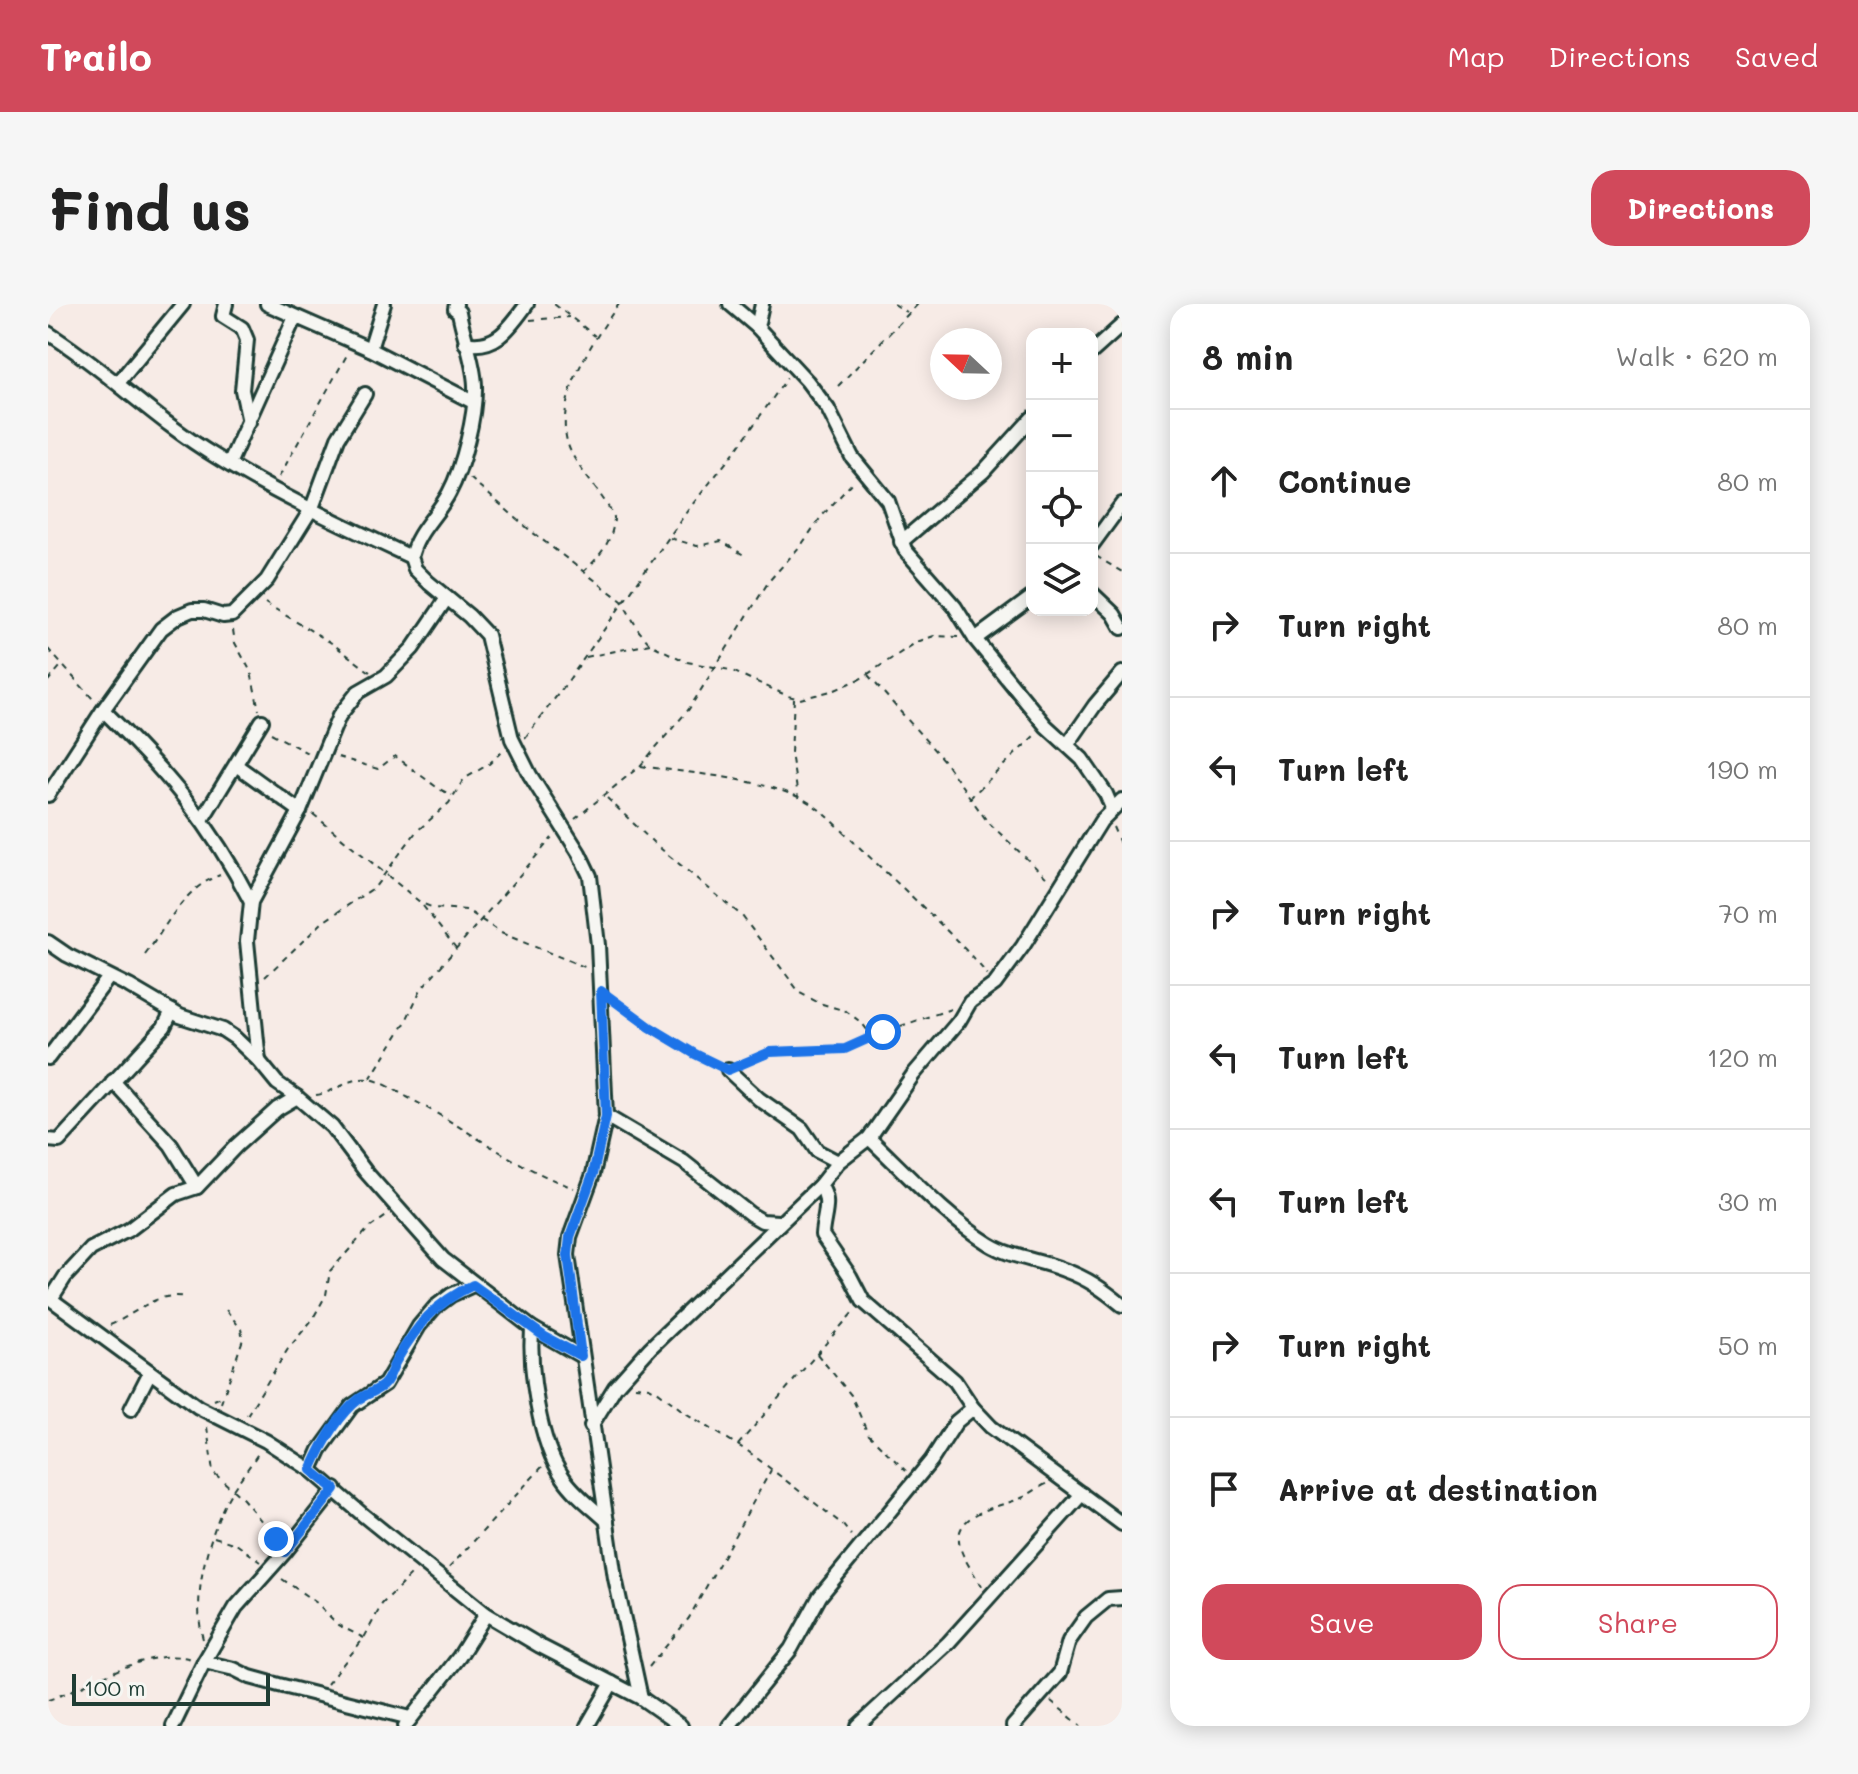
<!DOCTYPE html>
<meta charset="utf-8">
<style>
:root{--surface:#fff;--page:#f6f6f6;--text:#222;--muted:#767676;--line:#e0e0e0;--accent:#d1495b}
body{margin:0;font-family:Mali,sans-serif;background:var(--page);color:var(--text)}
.controls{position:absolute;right:24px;top:24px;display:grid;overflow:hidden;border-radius:16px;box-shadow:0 4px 20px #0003}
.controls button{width:72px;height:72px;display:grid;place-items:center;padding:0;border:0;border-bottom:2px solid var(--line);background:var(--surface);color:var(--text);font:40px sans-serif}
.compass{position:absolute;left:882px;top:24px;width:72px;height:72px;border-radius:50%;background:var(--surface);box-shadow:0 4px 20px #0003;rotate:292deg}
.scale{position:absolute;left:24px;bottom:20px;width:198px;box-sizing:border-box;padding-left:8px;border:4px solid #1f3d34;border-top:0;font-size:22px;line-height:28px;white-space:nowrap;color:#1f3d34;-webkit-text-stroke:6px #f6f6f2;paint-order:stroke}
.stop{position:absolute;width:24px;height:24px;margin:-18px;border:6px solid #1a73e8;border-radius:50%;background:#fff}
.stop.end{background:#1a73e8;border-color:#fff;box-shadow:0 2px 8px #0008}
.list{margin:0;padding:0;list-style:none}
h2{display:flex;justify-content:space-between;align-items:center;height:104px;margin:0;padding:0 32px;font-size:34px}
h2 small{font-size:26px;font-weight:400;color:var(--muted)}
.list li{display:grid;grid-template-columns:52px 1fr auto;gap:24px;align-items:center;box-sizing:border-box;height:144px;padding:0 32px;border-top:2px solid var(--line)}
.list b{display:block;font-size:30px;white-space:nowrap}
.list em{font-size:26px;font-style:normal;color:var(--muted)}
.actions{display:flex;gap:16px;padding:24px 32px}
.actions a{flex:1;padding:18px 0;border:2px solid var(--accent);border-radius:24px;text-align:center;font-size:28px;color:var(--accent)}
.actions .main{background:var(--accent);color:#fff}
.icon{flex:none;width:44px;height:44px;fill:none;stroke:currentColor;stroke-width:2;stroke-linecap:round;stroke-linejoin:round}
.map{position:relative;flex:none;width:1074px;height:1422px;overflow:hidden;border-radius:24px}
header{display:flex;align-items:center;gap:48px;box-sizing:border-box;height:112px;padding:0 40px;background:var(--accent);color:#fff}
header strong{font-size:38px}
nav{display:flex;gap:44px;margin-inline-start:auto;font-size:28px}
.intro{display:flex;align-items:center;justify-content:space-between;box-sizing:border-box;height:192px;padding:0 48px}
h1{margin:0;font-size:56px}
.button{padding:20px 36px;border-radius:24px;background:var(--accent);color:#fff;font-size:28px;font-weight:700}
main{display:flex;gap:48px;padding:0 48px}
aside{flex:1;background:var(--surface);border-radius:24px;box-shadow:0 4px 20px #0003}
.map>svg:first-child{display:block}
</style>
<header>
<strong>Trailo</strong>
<nav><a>Map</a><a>Directions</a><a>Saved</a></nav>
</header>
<div class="intro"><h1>Find us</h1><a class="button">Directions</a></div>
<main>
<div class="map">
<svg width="1074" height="1422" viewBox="0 0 1074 1422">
<rect width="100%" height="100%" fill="#f7ebe6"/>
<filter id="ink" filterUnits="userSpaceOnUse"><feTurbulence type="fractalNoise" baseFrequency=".0125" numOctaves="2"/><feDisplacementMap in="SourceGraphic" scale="16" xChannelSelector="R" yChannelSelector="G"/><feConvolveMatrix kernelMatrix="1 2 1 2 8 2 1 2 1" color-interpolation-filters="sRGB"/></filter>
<g filter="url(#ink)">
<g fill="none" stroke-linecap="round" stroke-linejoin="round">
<defs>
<g id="minor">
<polyline points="178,0 175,12 194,24 199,36 194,86 201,118"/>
<polyline points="219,0 322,45 425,98"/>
<path d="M408 0 407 5 411 8C415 31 426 57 427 81 428 110 415 163 401 189 389 212 369 227 363 253L367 265 381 279 421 312 439 331 464 435 482 471 531 549 542 572 550 641 558 812 545 870 522 933 520 951 567 1274 593 1394"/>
<polyline points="682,0 709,23 759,77 780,105 804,153 840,197 857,246 907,303 927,335 998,422 1034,455 1058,490 1064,504"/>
<polyline points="709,23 714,0"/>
<path d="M0 29C59 66 107 116 167 152 229 191 297 222 363 253"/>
<path d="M417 39C448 46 462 23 479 0"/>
<polyline points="322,45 336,0"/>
<polyline points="1044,48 1074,21"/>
<polyline points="70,79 135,0"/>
<polyline points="181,160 247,13"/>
<polyline points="853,238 935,168 984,114"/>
<polyline points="1044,241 1074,200"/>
<polyline points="1044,289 1066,310 1074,324"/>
<polyline points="927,335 984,293"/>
<path d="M55 406C119 469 162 518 203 598"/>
<polyline points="1020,440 1047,401 1074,369"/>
<polyline points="188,461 252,507"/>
<polyline points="0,491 55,406 113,325 130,312 144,306 156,306 175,312 184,311 219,276 264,204 290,134 317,90"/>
<polyline points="155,514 214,417"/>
<polyline points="0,638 19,651 81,682 132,712 175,726 187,734 211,757 229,779 249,793 284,823 317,867 395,955 484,1024 533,1052"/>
<polyline points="0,754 61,673"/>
<polyline points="211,757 199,637 203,598 252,507 291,412 310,388 338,372 365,344 399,294"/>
<polyline points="680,766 711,795 754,825 769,847 790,858"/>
<polyline points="65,777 123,841 149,883"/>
<polyline points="558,812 636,858 702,910 714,917 730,918"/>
<path d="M821 834C858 869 898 913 941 940 964 954 992 956 1016 966 1039 974 1056 986 1074 1001"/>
<polyline points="0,836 11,837 116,723 124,707"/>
<path d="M772 881C784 898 775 912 774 931L802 972 815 997 907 1077 925 1104 943 1123 1074 1220"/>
<polyline points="0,993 150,1103 218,1137 263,1166 315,1211 438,1310 492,1342 593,1394 633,1422"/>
<polyline points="3,995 17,973 43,945 82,925 128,890 149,883 188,842 229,805 249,793"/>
<path d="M484 1024C481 1065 491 1139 515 1173 526 1190 544 1203 559 1217"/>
<polyline points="83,1105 102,1068"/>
<polyline points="543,1122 567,1083 602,1044 772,881 790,858 821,834 865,771 911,717 922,698 947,680 975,642 1053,517 1074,496"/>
<polyline points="263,1166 272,1146 304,1102 337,1080 371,1022 387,1003 403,991 425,981"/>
<polyline points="156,1358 186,1365 202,1373 231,1381 362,1414"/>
<polyline points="125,1422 156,1358 188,1303 237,1248 287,1185"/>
<polyline points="357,1422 411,1353 438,1310"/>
<polyline points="539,1422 564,1379"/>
<polyline points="681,1422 743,1345 772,1292 883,1157 908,1118 925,1104"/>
<polyline points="810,1422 900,1339 1034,1190"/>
<polyline points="965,1422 1012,1369 1021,1337 1038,1313 1060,1295 1074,1294"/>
</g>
</defs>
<!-- minor casing -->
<use href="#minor" stroke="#1f3d34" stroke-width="18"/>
<!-- path -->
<g stroke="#1f3d34" stroke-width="2" stroke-dasharray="6 6" stroke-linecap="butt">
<polyline points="506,0 547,32"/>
<polyline points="846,0 859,8"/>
<polyline points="482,16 521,13"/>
<polyline points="790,82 870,0"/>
<polyline points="231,173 300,49"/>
<polyline points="422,174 484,228 574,297 591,327 602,340 639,358 682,366 740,392 752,395 787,386 812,375 869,338 886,332 910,333"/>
<polyline points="622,234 649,242 673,237 699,253"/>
<polyline points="1048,252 1074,268"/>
<path d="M535 268C551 254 566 235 566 213 555 191 537 173 525 152 498 104 544 38 571 0"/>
<polyline points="217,299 282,338 322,368"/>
<polyline points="185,326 187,339 203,368 211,406"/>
<polyline points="0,345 45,395"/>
<polyline points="538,353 602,340"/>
<polyline points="820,371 896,457 939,517 1001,576"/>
<polyline points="0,377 12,363"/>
<polyline points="746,395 743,449 750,492"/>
<polyline points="223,429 263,451"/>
<polyline points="477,434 520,377 640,206 688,146 739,74"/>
<polyline points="290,453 330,465 347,452 391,485 404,491"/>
<path d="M593 462C645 470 698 472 748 492 773 502 791 524 810 542 854 584 900 624 940 671"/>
<polyline points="559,494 607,540 694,612 752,689 771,699 798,707 814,719 823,731"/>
<polyline points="921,495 988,430"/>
<polyline points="265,510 373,599 386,604 419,606 453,629 539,664"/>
<polyline points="527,515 592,462 641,405 721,277 754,240 773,213 806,177"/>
<polyline points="1065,523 1074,544"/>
<polyline points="375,602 408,644"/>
<path d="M97 651C119 622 135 584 172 571"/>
<polyline points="217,673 275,618 327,583 368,528 401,499 416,475 441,460 456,445"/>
<path d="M565 696C598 719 631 743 668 759"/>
<polyline points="692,762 722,748 797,745 835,728 903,705"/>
<polyline points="322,775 356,721 373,685 504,534"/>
<path d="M268 791C286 789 302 773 320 775 333 776 348 787 359 793 416 822 466 863 526 884"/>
<path d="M62 1021C89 1010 107 987 137 993"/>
<polyline points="769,1050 803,1091 820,1130 858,1167"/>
<polyline points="587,1082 601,1083 609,1087 639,1110 701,1148 794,1220 803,1231"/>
<polyline points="166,1096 175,1092"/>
<polyline points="173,1099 195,1035 193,1025 175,1002"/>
<polyline points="199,1111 240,1045 264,1016 278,991 282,967 321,924 340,911"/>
<polyline points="159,1123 165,1168 195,1195 230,1237"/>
<polyline points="690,1141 806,1007"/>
<polyline points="166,1233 188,1240 213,1258"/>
<polyline points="401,1264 494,1163"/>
<polyline points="234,1275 269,1299 290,1321 316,1334"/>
<path d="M934 1283C927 1270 912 1252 911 1237 909 1206 955 1203 976 1193 983 1189 990 1184 998 1180"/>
<path d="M155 1335C144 1295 158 1243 174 1206 183 1185 199 1167 211 1148"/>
<polyline points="601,1363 641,1314 723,1166"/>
<polyline points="279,1380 316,1334 334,1300 365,1269"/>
<path d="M0 1396C42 1382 100 1342 143 1355"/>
<polyline points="1003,1397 1033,1422"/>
</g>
<!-- minor -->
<use href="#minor" stroke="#f6f6f2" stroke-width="12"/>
</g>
</g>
<g fill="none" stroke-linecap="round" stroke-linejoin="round" filter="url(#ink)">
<!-- route -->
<path stroke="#1a73e8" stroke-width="10" d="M228 1235 237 1248 287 1185 263 1166C274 1141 289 1112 311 1095 319 1089 331 1087 337 1079 342 1073 344 1064 348 1057 369 1021 387 999 425 981L497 1033 533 1052 520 951 522 933 545 870 558 812 553 687 602 723 647 750 680 766 722 748 797 745 835 728"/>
</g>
</svg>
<div class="controls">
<button>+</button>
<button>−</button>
<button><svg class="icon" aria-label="locate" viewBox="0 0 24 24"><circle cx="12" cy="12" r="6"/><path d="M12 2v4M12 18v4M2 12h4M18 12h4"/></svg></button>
<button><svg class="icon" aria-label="layers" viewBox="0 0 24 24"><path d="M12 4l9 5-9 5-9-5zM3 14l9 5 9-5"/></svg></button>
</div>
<svg class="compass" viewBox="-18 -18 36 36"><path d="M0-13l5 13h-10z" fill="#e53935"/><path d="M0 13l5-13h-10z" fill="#767676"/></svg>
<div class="scale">100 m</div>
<div class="stop" style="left:835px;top:728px"></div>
<div class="stop end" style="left:228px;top:1235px"></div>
</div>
<aside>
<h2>8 min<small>Walk · 620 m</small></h2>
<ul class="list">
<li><svg class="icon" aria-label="ahead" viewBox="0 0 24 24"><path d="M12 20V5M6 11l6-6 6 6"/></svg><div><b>Continue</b></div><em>80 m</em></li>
<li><svg class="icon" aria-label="right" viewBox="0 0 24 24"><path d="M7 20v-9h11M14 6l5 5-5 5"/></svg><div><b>Turn right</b></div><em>80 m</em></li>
<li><svg class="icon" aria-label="left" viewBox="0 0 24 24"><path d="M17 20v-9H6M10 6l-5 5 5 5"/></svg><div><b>Turn left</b></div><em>190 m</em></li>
<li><svg class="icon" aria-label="right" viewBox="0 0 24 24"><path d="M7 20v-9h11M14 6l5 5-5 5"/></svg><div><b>Turn right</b></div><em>70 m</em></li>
<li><svg class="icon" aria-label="left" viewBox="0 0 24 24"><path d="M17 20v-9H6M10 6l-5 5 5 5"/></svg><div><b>Turn left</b></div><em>120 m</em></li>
<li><svg class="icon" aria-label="left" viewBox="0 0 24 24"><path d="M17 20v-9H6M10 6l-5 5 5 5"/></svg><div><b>Turn left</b></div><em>30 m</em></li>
<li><svg class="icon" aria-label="right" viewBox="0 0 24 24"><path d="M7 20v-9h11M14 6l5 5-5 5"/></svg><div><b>Turn right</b></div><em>50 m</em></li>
<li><svg class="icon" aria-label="arrive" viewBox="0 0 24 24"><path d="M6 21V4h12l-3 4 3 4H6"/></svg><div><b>Arrive at destination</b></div></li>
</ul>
<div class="actions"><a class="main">Save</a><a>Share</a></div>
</aside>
</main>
